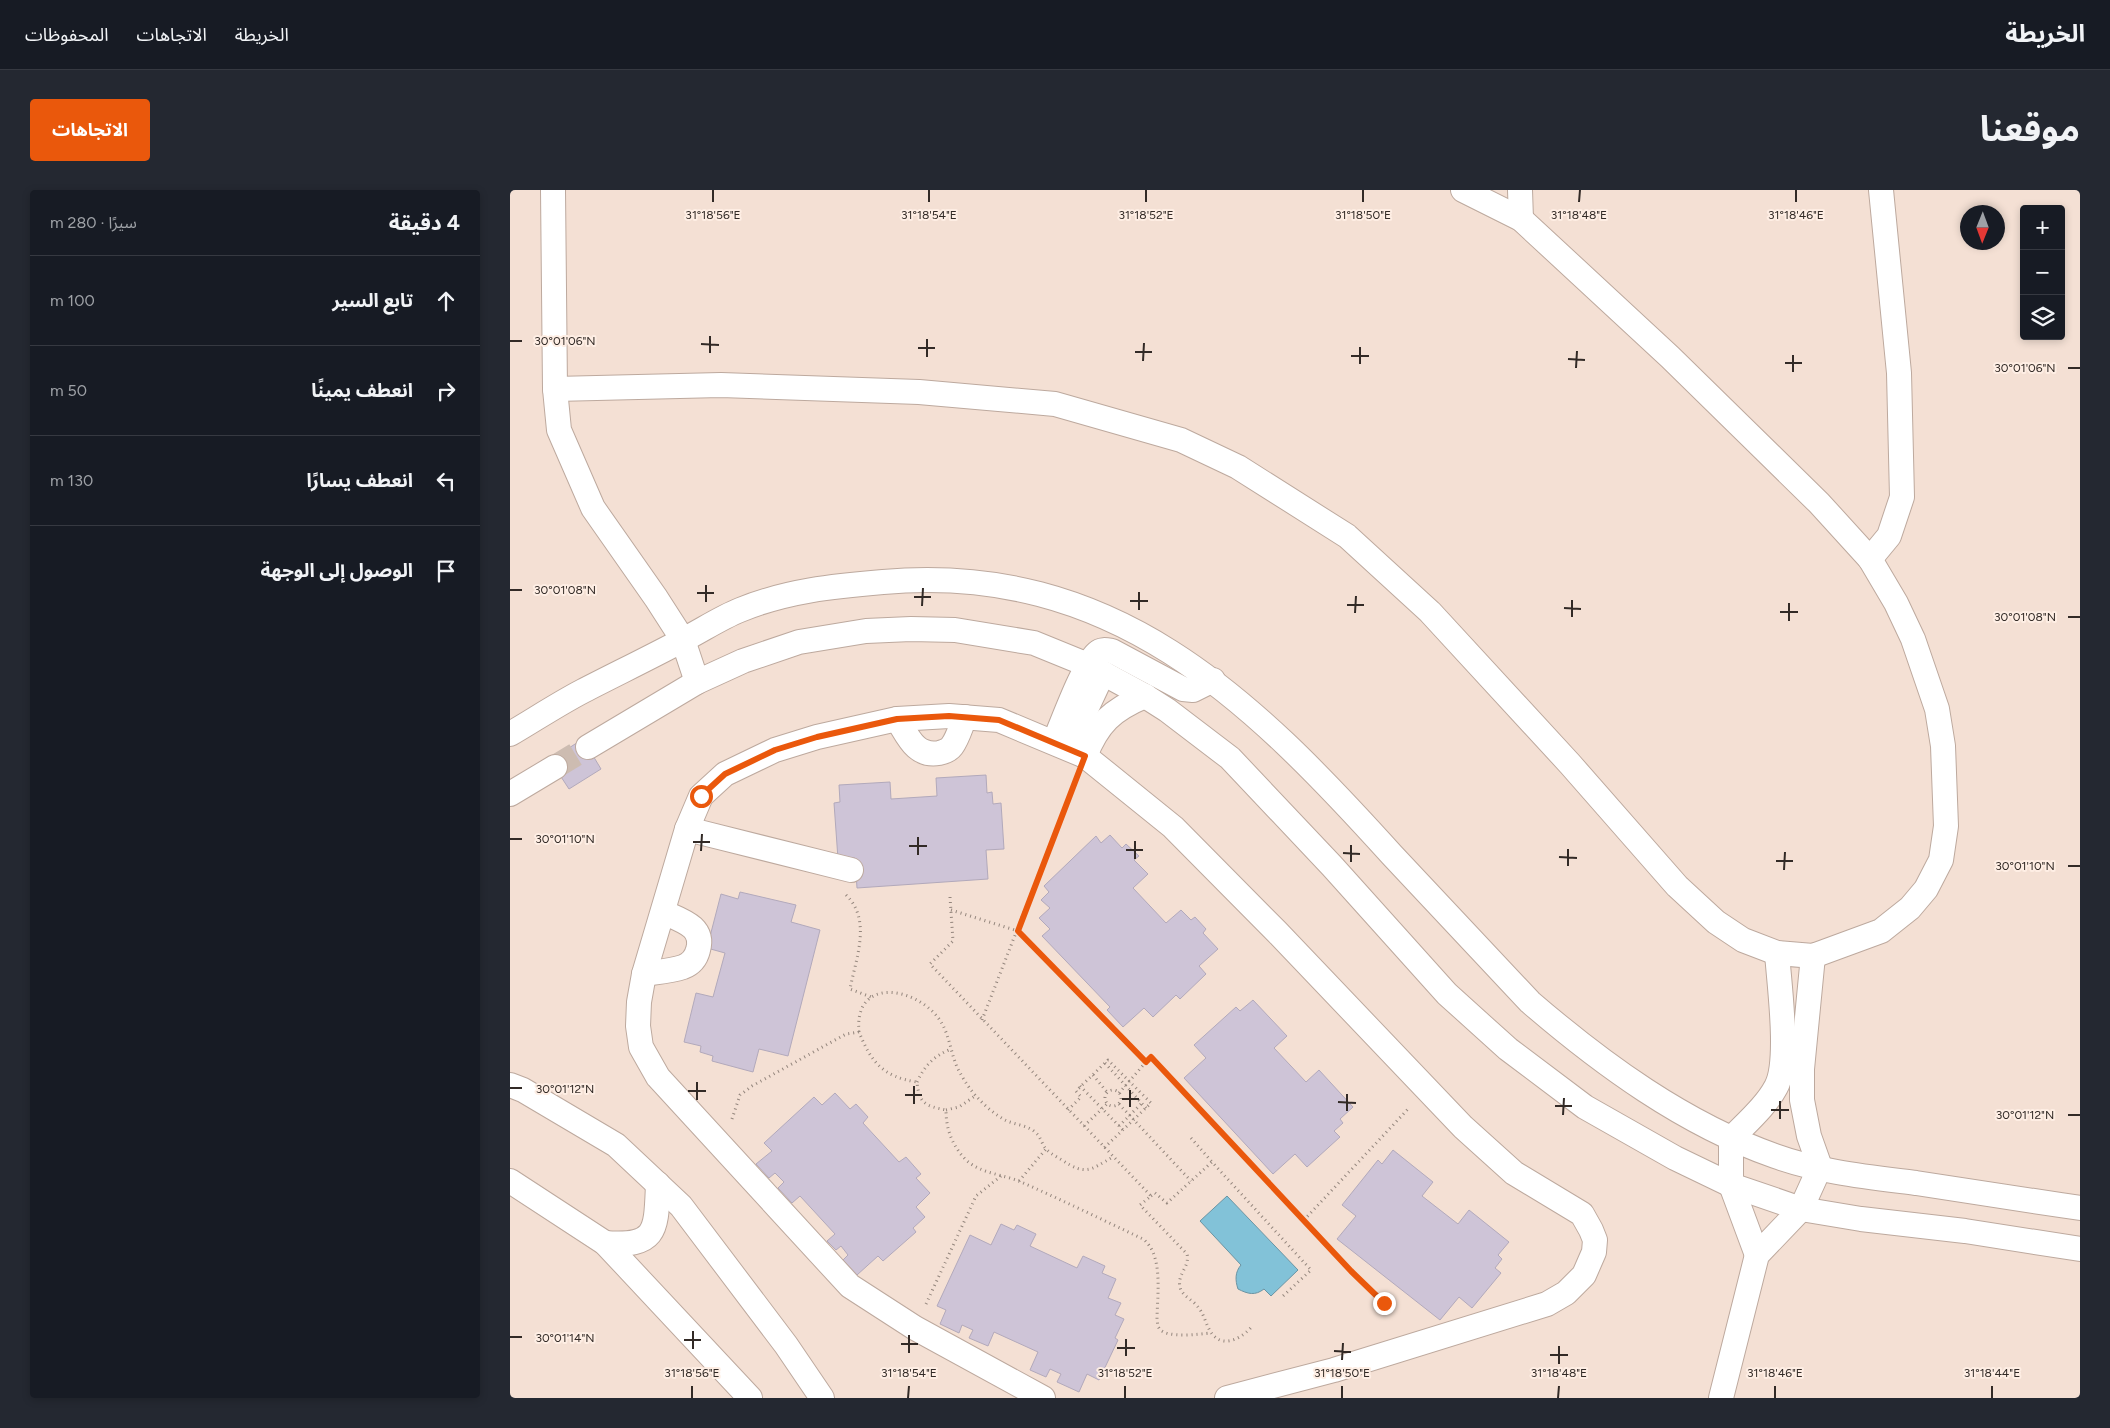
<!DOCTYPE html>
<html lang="ar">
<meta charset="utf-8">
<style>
:root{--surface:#171b24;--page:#242831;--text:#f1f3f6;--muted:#9ea1a6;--line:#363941;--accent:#ea580c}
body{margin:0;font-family:Figtree,"Noto Sans Arabic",sans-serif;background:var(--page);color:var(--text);direction:rtl}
.controls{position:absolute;right:15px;top:15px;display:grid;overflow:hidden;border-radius:5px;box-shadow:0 2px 8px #0003}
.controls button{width:45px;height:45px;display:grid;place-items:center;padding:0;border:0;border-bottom:1px solid var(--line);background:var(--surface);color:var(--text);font:25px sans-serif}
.compass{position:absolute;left:1450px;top:15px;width:45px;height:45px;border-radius:50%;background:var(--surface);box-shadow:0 2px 8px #0003;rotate:181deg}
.stop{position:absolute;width:15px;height:15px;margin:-11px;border:4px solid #ea580c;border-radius:50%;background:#fff}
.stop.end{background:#ea580c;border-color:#fff;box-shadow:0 1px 5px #0008}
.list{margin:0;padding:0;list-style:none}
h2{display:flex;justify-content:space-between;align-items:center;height:65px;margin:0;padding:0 20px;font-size:21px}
h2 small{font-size:16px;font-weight:400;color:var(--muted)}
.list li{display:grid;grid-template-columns:32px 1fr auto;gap:15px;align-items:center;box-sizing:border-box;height:90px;padding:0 20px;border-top:1px solid var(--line)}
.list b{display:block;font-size:19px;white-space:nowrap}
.list em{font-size:16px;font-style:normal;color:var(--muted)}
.icon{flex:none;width:28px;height:28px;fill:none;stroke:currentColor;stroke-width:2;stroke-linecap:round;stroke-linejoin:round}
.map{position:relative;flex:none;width:1570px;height:1208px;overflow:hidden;direction:ltr;border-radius:5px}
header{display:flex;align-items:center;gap:30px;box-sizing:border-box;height:70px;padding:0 25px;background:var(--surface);border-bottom:1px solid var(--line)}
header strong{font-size:24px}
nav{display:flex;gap:28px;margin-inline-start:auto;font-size:18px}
.intro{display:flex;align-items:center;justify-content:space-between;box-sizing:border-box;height:120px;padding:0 30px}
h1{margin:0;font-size:35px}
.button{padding:12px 22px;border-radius:5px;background:var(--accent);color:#fff;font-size:18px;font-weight:700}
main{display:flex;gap:30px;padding:0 30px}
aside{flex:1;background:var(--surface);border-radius:5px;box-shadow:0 2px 8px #0003}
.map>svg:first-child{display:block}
</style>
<header>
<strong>الخريطة</strong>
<nav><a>الخريطة</a><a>الاتجاهات</a><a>المحفوظات</a></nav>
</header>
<div class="intro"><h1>موقعنا</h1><a class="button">الاتجاهات</a></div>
<main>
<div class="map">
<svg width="1570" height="1208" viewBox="0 0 1570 1208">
<rect width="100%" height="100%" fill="#f4e0d4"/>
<!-- water -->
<path fill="#82c2d8" stroke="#6a94a3" d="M717 1006 788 1080 761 1106 754 1099C745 1106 738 1104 728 1099 725 1090 725 1082 731 1075L690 1031Z"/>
<!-- building -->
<g fill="#cec4d7" stroke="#b2a9bb">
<polygon points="73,549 91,579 59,599 40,570"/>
<polygon points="476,585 477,603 482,602 483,614 491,613 494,659 476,660 478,689 347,698 345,668 328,669 324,613 330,612 329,595 380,592 381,609 427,606 426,588"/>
<polygon points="600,645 612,658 616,654 629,666 624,670 638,684 623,698 656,733 671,720 681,730 685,727 696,739 693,743 708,759 689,776 696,784 670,809 666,805 643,827 634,818 613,837 597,820 600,817 532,746 540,739 529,728 540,718 531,710 539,702 534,696 586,646 591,653"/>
<polygon points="230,702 286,715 281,732 310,740 278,866 249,859 243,882 202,871 203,866 190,862 191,856 174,852 186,803 203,807 215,763 197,758 211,704 228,709"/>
<polygon points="743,810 777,846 764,858 796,892 809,880 843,917 830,929 833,933 824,941 830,947 797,977 785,964 763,984 674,888 696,868 684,855 726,817 730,821"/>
<polygon points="325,903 340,919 346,914 358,927 353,933 389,972 396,967 411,984 406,988 420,1003 406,1017 415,1027 403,1038 406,1042 373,1071 368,1066 347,1085 333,1070 338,1065 331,1056 326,1060 317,1051 325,1044 290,1006 282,1013 268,998 274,992 265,983 259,988 246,974 262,961 254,953 304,907 312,915"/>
<polygon points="883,960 923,992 912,1006 948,1034 959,1020 999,1052 988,1065 992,1069 985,1078 991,1083 962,1118 949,1107 930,1130 827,1049 846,1026 832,1015 868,970 872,974"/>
<polygon points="491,1034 504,1040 507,1035 526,1044 520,1056 567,1078 573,1066 595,1076 592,1083 606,1089 598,1108 611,1113 605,1125 614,1129 605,1148 608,1150 589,1190 577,1184 569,1202 547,1192 551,1184 540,1179 536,1187 520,1180 528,1162 484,1142 478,1156 459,1148 463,1140 452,1135 449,1143 430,1134 436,1120 427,1116 460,1045 481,1055"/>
</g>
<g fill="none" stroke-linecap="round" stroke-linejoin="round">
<!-- minor-tunnel -->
<polyline stroke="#cdbcb1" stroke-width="24" stroke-dasharray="24 12" stroke-linecap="butt" points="45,577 78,557"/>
<defs>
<g id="minor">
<polyline points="43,0 45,199 49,240 83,318 146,408 173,450 187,492"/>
<polyline points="1010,0 1011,29"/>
<polyline points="45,199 211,195 409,202 545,214 671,250 728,277 837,346 920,422 1060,574 1167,696 1206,732 1233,750 1267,763 1303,766 1371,741 1400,718 1416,699 1431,670 1436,636 1433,556 1427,519 1403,449 1386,413 1360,369 1309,313 1160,167 1011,29 953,0"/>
<polyline points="1360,369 1379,346 1392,307 1389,183 1371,0"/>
<path d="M387 529C398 546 405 567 429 563 434 562 439 560 442 556 448 548 451 536 455 527"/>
<path d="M0 544C24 530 48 514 73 501 106 484 139 468 171 451 191 441 210 428 230 420 276 401 324 396 373 392 603 372 740 508 882 665 928 714 974 763 1020 812 1092 874 1174 934 1265 966 1309 982 1359 987 1406 993 1460 1001 1515 1010 1570 1018"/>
<path d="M544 552C553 532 572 477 587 463 591 459 596 460 602 461L673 499 683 500 703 490"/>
<polyline points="559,556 593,483"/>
<polyline points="78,557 187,492 233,471 289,452 356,441 401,439 445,440 524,453 578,475 635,506 657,520 720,568 822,676 937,804 998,859 1075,917 1165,968 1221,995 1291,1019 1351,1029 1455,1041 1570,1059"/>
<path d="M575 566C588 533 602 520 635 506"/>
<polyline points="0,604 45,577"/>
<polyline points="177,639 341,680"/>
<path d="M134 784C147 782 161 781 173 777 181 774 186 768 188 760 195 736 170 730 153 722"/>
<polyline points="0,895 13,900 106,955 171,1016 276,1155 312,1208"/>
<polyline points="0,991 95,1053 240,1208"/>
<path d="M95 1053C148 1057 146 1040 148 994"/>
<path d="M1247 1065 1221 995V949C1236 933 1256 916 1266 897 1280 872 1269 793 1267 763"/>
<polyline points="533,1208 405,1138 340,1096 148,887 131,857 128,836 129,812 134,784 177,639 191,606 215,584 265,560 307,547 387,529 439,526 489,530 575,566 663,637 767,742 953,937 1004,983 1072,1024 1081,1040 1085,1050 1084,1062 1074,1085 1056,1103 1037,1114 824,1180 717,1208"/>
<polyline points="1211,1208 1247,1065 1291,1019 1310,977 1299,946 1292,910 1292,879 1303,766"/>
</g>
</defs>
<!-- minor casing -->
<use href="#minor" stroke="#bda99e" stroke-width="26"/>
<!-- path -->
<g stroke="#94867d" stroke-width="3" stroke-dasharray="1 4" stroke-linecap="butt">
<path d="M336 705C362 730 346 768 340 799L361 807"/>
<path d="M440 707 443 751 420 774 641 1006 630 1015 677 1064C680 1077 667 1084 670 1097 672 1106 683 1110 688 1117 695 1125 696 1137 703 1145 715 1159 735 1146 743 1135"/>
<polyline points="441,720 508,741 636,872 641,867 841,1081 874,1113"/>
<polyline points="472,830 565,591"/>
<path d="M349 842C344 791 396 795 423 822 439 837 439 858 447 877 452 887 458 897 466 906 474 915 484 924 495 930 505 935 518 935 526 943 531 947 532 955 536 959 541 964 547 967 552 970 576 986 580 980 603 967"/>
<polyline points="595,873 636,918"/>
<polyline points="583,885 597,902"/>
<path d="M407 892C415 875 424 866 441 859"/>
<polyline points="570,896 613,940"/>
<circle cx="603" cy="908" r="8"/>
<polyline points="609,903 636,872"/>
<polyline points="609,914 681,991"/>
<polyline points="436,920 449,917 465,906"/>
<polyline points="558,920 571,907 566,901 598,870 641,913 594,958"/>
<path d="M222 929 230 905 242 896 336 844 349 842C361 872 373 887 407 892 409 914 416 916 436 920 436 939 442 955 455 969 470 984 493 984 511 992 552 1010 593 1030 633 1049 654 1065 647 1106 647 1130 648 1133 647 1136 649 1138 655 1149 690 1144 701 1143"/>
<polyline points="574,936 597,914"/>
<polyline points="609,936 632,913"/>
<polyline points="681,948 702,972"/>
<polyline points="509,991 536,959"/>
<polyline points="641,1006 645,1003 657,1013 702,972 801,1080 772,1107"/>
<polyline points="794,1030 899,918"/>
<polyline points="416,1114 466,1006 491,986"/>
</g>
<!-- minor -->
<use href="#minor" stroke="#fff" stroke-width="24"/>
</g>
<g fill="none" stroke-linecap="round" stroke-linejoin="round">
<!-- route -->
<polyline stroke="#ea580c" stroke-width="6" points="191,606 215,584 265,560 307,547 387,529 439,526 489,530 575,566 508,741 636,872 641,867 841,1081 874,1113"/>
</g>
<!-- ticks -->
<path fill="none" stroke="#322a26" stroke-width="2" d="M203 12V0M419 12V0M636 12V0M853 12V0M1069 12 1070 0M1286 12V0M0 151H12M191 154 209 155M408 158H425M625 162H642M200 163V146M841 166H859M417 167V149M1058 169 1075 170M633 171 634 153M1275 173H1292M850 174V157M1066 178 1067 161M1558 178H1570M1283 182V165M0 400H12M187 403H204M404 407H421M620 411H638M196 412V395M837 415H854M412 416 413 398M1054 418 1071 419M629 420V402M1270 422H1288M845 423 846 406M1062 427V410M1558 427H1570M1279 431V413M0 649H12M183 652H200M399 656H417M616 660H633M191 661 192 644M833 663 850 664M408 665V647M1049 667 1067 668M625 669V651M1266 671H1283M841 672V655M1058 676V659M1558 676H1570M1274 680 1275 662M0 898H12M178 901H196M395 905H412M612 909H629M187 910V892M828 912 846 913M404 914V896M1045 916H1062M620 917V900M1261 920H1279M837 921V904M1053 925 1054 908M1558 925H1570M1270 929V911M0 1147H12M174 1150H191M391 1154H408M607 1158H625M183 1159V1141M824 1161 841 1162M399 1163V1145M1040 1165H1058M616 1166V1149M832 1170 833 1153M1049 1174V1156M182 1208V1196M398 1208 399 1196M615 1208V1196M832 1208V1196M1048 1208 1049 1196M1265 1208V1196M1482 1208V1196"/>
<g font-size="12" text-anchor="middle" fill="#322a26" stroke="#feeee4" stroke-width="4" stroke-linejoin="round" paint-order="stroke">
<text x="203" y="29">31°18'56"E</text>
<text x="419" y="29">31°18'54"E</text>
<text x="636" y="29">31°18'52"E</text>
<text x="853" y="29">31°18'50"E</text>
<text x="1069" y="29">31°18'48"E</text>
<text x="1286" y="29">31°18'46"E</text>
<text x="55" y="155">30°01'06"N</text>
<text x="1515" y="182">30°01'06"N</text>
<text x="55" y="404">30°01'08"N</text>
<text x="1515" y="431">30°01'08"N</text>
<text x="55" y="653">30°01'10"N</text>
<text x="1515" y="680">30°01'10"N</text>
<text x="55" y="903">30°01'12"N</text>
<text x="1515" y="929">30°01'12"N</text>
<text x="55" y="1152">30°01'14"N</text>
<text x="182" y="1187">31°18'56"E</text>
<text x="399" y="1187">31°18'54"E</text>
<text x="615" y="1187">31°18'52"E</text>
<text x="832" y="1187">31°18'50"E</text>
<text x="1049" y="1187">31°18'48"E</text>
<text x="1265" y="1187">31°18'46"E</text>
<text x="1482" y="1187">31°18'44"E</text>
</g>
</svg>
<div class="controls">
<button>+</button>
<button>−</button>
<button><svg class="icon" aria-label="layers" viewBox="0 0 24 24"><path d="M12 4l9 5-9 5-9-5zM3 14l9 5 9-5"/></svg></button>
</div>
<svg class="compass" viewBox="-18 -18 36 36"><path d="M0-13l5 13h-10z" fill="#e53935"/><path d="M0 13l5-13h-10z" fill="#9ea1a6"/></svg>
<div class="stop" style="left:191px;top:606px"></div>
<div class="stop end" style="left:874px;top:1113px"></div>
</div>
<aside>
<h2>4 دقيقة<small>سيرًا · 280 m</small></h2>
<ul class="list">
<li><svg class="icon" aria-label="ahead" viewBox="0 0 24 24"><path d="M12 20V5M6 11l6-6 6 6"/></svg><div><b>تابع السير</b></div><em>100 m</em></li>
<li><svg class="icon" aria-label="right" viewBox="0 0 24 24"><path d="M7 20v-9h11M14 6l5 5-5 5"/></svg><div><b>انعطف يمينًا</b></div><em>50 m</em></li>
<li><svg class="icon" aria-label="left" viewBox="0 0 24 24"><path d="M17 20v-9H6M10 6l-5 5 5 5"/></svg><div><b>انعطف يسارًا</b></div><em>130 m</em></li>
<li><svg class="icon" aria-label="arrive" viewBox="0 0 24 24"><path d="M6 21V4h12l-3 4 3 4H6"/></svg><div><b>الوصول إلى الوجهة</b></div></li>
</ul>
</aside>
</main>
